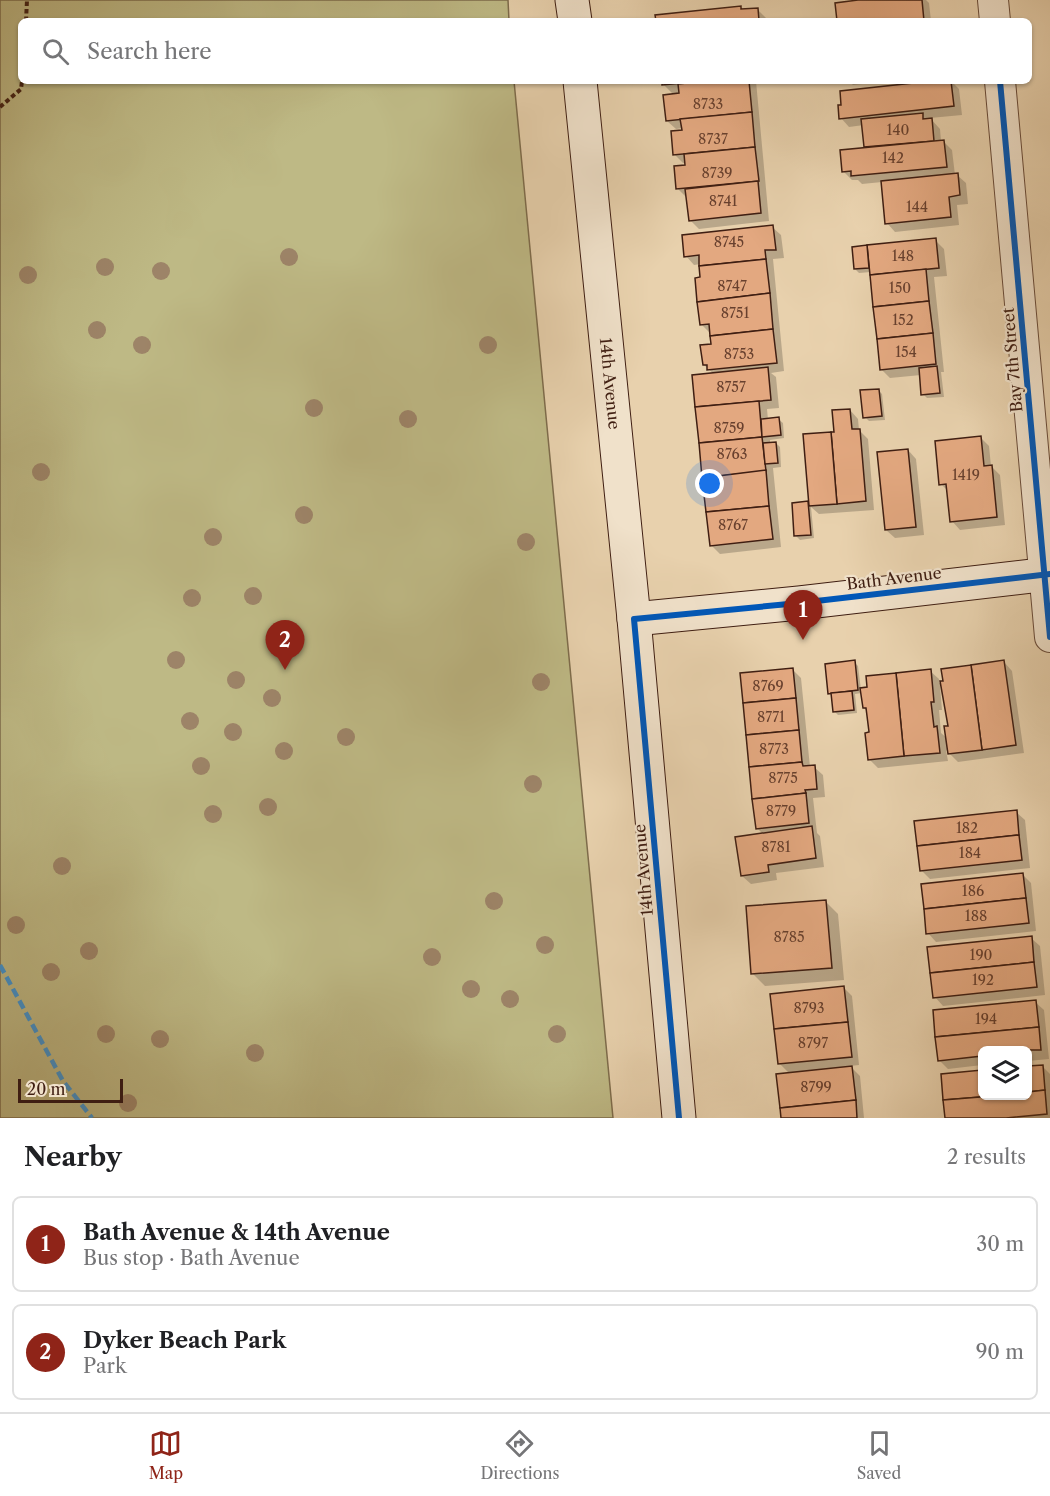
<!DOCTYPE html>
<meta charset="utf-8">
<style>
:root{--surface:#fff;--page:#f2f2f2;--text:#202124;--muted:#757577;--line:#e0e0e0;--accent:#8f2418}
body{margin:0;font-family:"Libre Caslon Text",serif;background:var(--page);color:var(--text)}
.controls{position:absolute;right:18px;bottom:18px;display:grid;overflow:hidden;border-radius:9px;box-shadow:0 2px 4px #0004}
.controls button{width:54px;height:54px;display:grid;place-items:center;padding:0;border:0;border-bottom:2px solid var(--line);background:var(--surface);color:var(--text);font:30px sans-serif}
.scale{position:absolute;left:18px;bottom:15px;width:105px;box-sizing:border-box;padding-left:6px;border:3px solid #3f1e12;border-top:0;font-size:16px;line-height:21px;white-space:nowrap;color:#3f1e12;-webkit-text-stroke:4px #f0e1ca;paint-order:stroke}
.you{position:absolute;left:710px;top:484px;width:21px;height:21px;margin:-15px;border:4px solid #fff;border-radius:50%;background:#1a73e8;box-shadow:0 0 0 9px #1a73e833}
.badge{display:grid;place-items:center;width:39px;height:39px;border-radius:50%;background:var(--accent);color:#fff;font-size:20px;font-weight:700}
.pin{position:absolute;translate:-50% -50px;filter:drop-shadow(0 2px 3px #0008)}
.pin::after{content:'';position:absolute;top:32px;width:21px;height:18px;background:inherit;clip-path:polygon(0 0,100% 0,50% 100%)}
.list{margin:0;padding:0;list-style:none}
h2{display:flex;justify-content:space-between;align-items:center;height:78px;margin:0;padding:0 24px;font-size:26px}
h2 small{font-size:20px;font-weight:400;color:var(--muted)}
.list li{display:grid;grid-template-columns:39px 1fr auto;gap:18px;align-items:center;box-sizing:border-box;height:96px;margin:0 12px 12px;padding:0 12px;border:2px solid var(--line);border-radius:9px}
.list b{display:block;font-size:22px;white-space:nowrap}
.list p{margin:0;font-size:20px;white-space:nowrap;color:var(--muted)}
.list em{font-size:20px;font-style:normal;color:var(--muted)}
.icon{flex:none;width:33px;height:33px;fill:none;stroke:currentColor;stroke-width:2;stroke-linecap:round;stroke-linejoin:round}
.map{position:relative;flex:none;width:1050px;height:1118px;overflow:hidden}
.search{position:absolute;background:var(--surface);box-shadow:0 2px 4px #0004;left:18px;right:18px;top:18px;height:66px;display:flex;align-items:center;gap:15px;box-sizing:border-box;padding:0 21px;border-radius:9px;color:var(--muted);font-size:22px}
.sheet{height:294px;background:var(--surface)}
nav{display:flex;justify-content:space-around;align-items:center;box-sizing:border-box;height:84px;border-top:2px solid var(--line);background:var(--surface);font-size:16px;color:var(--muted)}
nav a{display:grid;justify-items:center;gap:3px}
nav .on{color:var(--accent)}
.map>svg:first-child{display:block}
</style>
<div class="map">
<svg width="1050" height="1118" viewBox="0 0 1050 1118">
<rect width="100%" height="100%" fill="#e8d1ad"/>
<filter id="stains"><feTurbulence type="fractalNoise" baseFrequency=".00333" numOctaves="4"/><feColorMatrix values="0 0 0 0 .2 0 0 0 0 .09 0 0 0 0 .02 0 0 0 .5 -.17"/></filter>
<radialGradient id="worn" r=".72"><stop offset=".6" stop-color="#630" stop-opacity="0"/><stop offset="1" stop-color="#630" stop-opacity=".3"/></radialGradient>
<!-- green -->
<polygon fill="#beb985" stroke="#7e6c4c" stroke-width="1.5" points="0,0 508,0 509,21 21,21 21,81 514,81 613,1118 0,1118"/>
<!-- shadow -->
<g fill="#0003" fill-rule="evenodd">
<polygon points="872,0 926,0 929,3 931,21 838,21"/>
<polygon points="741,8 743,11 757,9 766,18 766,21 657,21"/>
<polygon points="663,81 756,81 769,221 699,229 690,220 686,197 678,189 687,163 683,163 675,155 683,128 676,129 667,121 674,95 664,85"/>
<polygon points="849,81 891,81 853,85"/>
<polygon points="946,81 951,81 959,89 962,115 930,118 940,129 941,141 943,141 952,150 955,175 957,175 966,183 968,204 957,205 959,225 895,232 887,223 882,182 862,184 858,180 852,180 843,171 866,149 864,125 849,127 841,118"/>
<polygon points="772,227 781,235 784,258 773,259 784,371 771,373 776,377 779,408 767,409 768,420 778,419 783,423 784,438 770,440 770,444 776,443 780,447 781,467 773,468 781,547 720,554 711,545 714,374 704,365 713,346 710,333 701,324 701,264 694,265 686,256"/>
<polygon points="935,240 944,249 947,276 934,277 944,372 941,372 944,397 927,398 923,394 921,375 890,378 881,369 871,272 859,273 855,269 853,248"/>
<polygon points="878,390 882,394 885,420 869,421 865,417"/>
<polygon points="850,410 858,419 859,430 868,439 874,510 819,514 811,507 814,538 800,540 796,536 807,503 810,505 836,433"/>
<polygon points="981,438 989,446 991,466 1000,475 1005,525 960,530 952,521 948,491 941,484"/>
<polygon points="908,450 916,459 924,535 895,538 886,530"/>
<path d="M854 662 858 666 861 690 930 671 939 679V683H945L1004 662 1012 671 1024 753 958 762 946 750 948 761 878 768 869 759 870 734 868 712 864 708 862 693 855 694 857 713 838 715 834 711 833 696 830 693ZM940 686H942L950 727 948 739 941 733 939 710H942Z"/>
<polygon points="792,669 801,678 810,767 814,767 823,775 825,797 813,798 817,833 820,836 824,867 776,873 777,880 751,884 742,876 763,834 757,828"/>
<polygon points="1016,812 1025,820 1030,868 930,879 921,870"/>
<polygon points="1023,875 1031,883 1036,931 936,942 928,933"/>
<polygon points="826,902 838,914 844,980 765,986 752,973"/>
<polygon points="1031,938 1040,946 1045,995 943,1006 935,997"/>
<polygon points="844,988 852,996 859,1065 850,1066 860,1076 864,1118 782,1118 790,1074 779,1063"/>
<polygon points="1035,1002 1044,1010 1049,1059 1028,1061 1028,1050 982,1050 982,1065 948,1069 939,1060"/>
<polygon points="1042,1066 1050,1074 1050,1118 946,1118 942,1076 982,1072 982,1096 1028,1096 1028,1068"/>
</g>
<!-- building -->
<g fill="#e3a880" stroke="#3f1e12" stroke-width="1.5">
<polygon points="858,0 922,0 924,21 837,21 835,3"/>
<polygon points="741,6 741,9 758,8 759,21 656,21 655,15"/>
<polygon points="662,81 705,81 662,85"/>
<polygon points="705,81 749,81 752,112 666,121 663,95 679,93 678,84"/>
<polygon points="932,81 951,81 954,106 839,119 838,105 841,105 840,91"/>
<polygon points="752,112 755,147 673,155 671,131 682,130 680,119"/>
<polygon points="923,113 923,119 932,118 934,141 864,147 861,119"/>
<polygon points="944,140 947,167 851,176 851,171 842,172 840,150"/>
<polygon points="755,147 759,181 676,189 674,166 685,165 684,154"/>
<polygon points="958,173 960,195 949,197 951,217 885,224 881,181"/>
<polygon points="758,181 761,213 689,221 685,189"/>
<polygon points="773,225 776,250 765,250 766,259 699,266 699,255 684,257 682,235"/>
<polygon points="936,238 939,268 870,275 867,245"/>
<polygon points="867,245 869,268 854,269 852,247"/>
<polygon points="766,259 770,293 697,302 695,278 700,277 699,266"/>
<polygon points="926,269 929,301 873,307 870,275"/>
<polygon points="770,293 773,329 710,336 709,324 700,325 697,302"/>
<polygon points="929,301 933,333 877,339 873,307"/>
<polygon points="773,329 777,363 707,370 707,365 703,365 700,345 711,344 710,336"/>
<polygon points="933,333 936,364 880,370 877,339"/>
<polygon points="937,366 940,393 921,395 919,368"/>
<polygon points="768,367 771,400 695,407 692,375"/>
<polygon points="879,389 882,416 863,418 860,390"/>
<polygon points="759,401 762,437 699,443 695,407"/>
<polygon points="850,409 852,429 860,429 866,501 837,504 831,432 834,432 832,410"/>
<polygon points="779,417 781,435 762,437 761,419"/>
<polygon points="831,432 837,504 809,506 803,434"/>
<polygon points="981,436 984,466 992,465 997,517 950,522 946,484 939,485 935,441"/>
<polygon points="762,437 766,471 702,478 699,443"/>
<polygon points="776,442 778,463 765,464 763,443"/>
<polygon points="908,449 916,527 885,530 877,452"/>
<polygon points="766,470 769,506 706,512 702,478"/>
<polygon points="808,501 811,535 794,536 792,503"/>
<polygon points="769,506 773,539 710,546 706,512"/>
<polygon points="855,660 858,690 828,694 825,664"/>
<polygon points="1004,660 1016,745 982,750 971,665"/>
<polygon points="971,665 982,750 948,754 944,726 948,726 940,681 943,681 941,669"/>
<polygon points="793,668 796,698 743,703 740,673"/>
<polygon points="931,669 934,702 931,702 934,727 937,726 940,753 904,756 896,673"/>
<polygon points="896,673 904,756 868,760 865,733 869,732 866,708 863,708 860,688 867,687 866,676"/>
<polygon points="852,691 854,710 833,712 831,693"/>
<polygon points="796,698 799,730 746,735 743,703"/>
<polygon points="799,730 802,762 749,767 746,735"/>
<polygon points="802,762 803,766 815,765 817,789 805,790 806,793 752,799 749,767"/>
<polygon points="806,793 809,823 756,829 752,799"/>
<polygon points="1017,810 1019,835 917,846 914,821"/>
<polygon points="812,826 816,858 768,865 769,872 741,876 735,837"/>
<polygon points="1019,835 1022,860 920,871 917,846"/>
<polygon points="1023,873 1026,898 924,909 921,884"/>
<polygon points="1026,898 1029,923 926,934 924,909"/>
<polygon points="826,900 832,968 751,974 746,906"/>
<polygon points="1032,936 1034,962 930,973 927,947"/>
<polygon points="1034,962 1037,987 933,998 930,973"/>
<polygon points="844,986 848,1022 774,1029 770,994"/>
<polygon points="1036,1000 1039,1027 935,1037 933,1010"/>
<polygon points="848,1022 852,1057 778,1064 774,1029"/>
<polygon points="1039,1027 1041,1050 982,1050 982,1056 938,1061 935,1037"/>
<polygon points="1043,1065 1045,1090 1028,1092 1028,1066"/>
<polygon points="852,1066 856,1100 780,1108 776,1074"/>
<polygon points="982,1070 982,1096 993,1096 943,1100 941,1074"/>
<polygon points="1045,1090 1047,1114 1006,1118 945,1118 943,1100 993,1096 1028,1096 1028,1092"/>
<polygon points="856,1100 857,1118 781,1118 780,1108"/>
</g>
<g fill="none" stroke-linecap="round" stroke-linejoin="round">
<defs>
<g id="street">
<polyline points="993,0 995,21"/>
<polyline points="1000,81 1050,637"/>
</g>
<g id="secondary">
<polyline points="572,0 575,21"/>
<path id="s1" d="M580 81 634 619 679 1118"/>
<polyline points="634,619 799,603 1050,574"/>
</g>
</defs>
<!-- street casing -->
<use href="#street" stroke="#694b39" stroke-width="32"/>
<!-- secondary casing -->
<use href="#secondary" stroke="#3f1e12" stroke-width="35"/>
<!-- path -->
<g stroke="#3f1e12" stroke-width="4" stroke-dasharray="4.5 3" stroke-linecap="butt">
<polyline points="26,21 27,0"/>
<polyline points="0,107 21,89 22,81"/>
</g>
<!-- street -->
<use href="#street" stroke="#f0e1ca" stroke-width="30"/>
<!-- secondary -->
<use href="#secondary" stroke="#f0e1ca" stroke-width="33"/>
<!-- quiet -->
<polyline stroke="#3f94d3" stroke-width="4.5" stroke-dasharray="9 4.5" stroke-linecap="butt" points="0,965 63,1081 92,1118"/>
<defs>
<g id="cycleway">
<polyline points="1000,81 1050,637"/>
<polyline points="679,1118 634,619 799,603 1050,574"/>
</g>
</defs>
<!-- cycleway casing -->
<use href="#cycleway" stroke="#f0e1ca" stroke-width="10"/>
<!-- cycleway -->
<use href="#cycleway" stroke="#0057b8" stroke-width="6"/>
</g>
<!-- trees -->
<g fill="#9d8468">
<circle cx="289" cy="257" r="9"/>
<circle cx="105" cy="267" r="9"/>
<circle cx="161" cy="271" r="9"/>
<circle cx="28" cy="275" r="9"/>
<circle cx="97" cy="330" r="9"/>
<circle cx="142" cy="345" r="9"/>
<circle cx="488" cy="345" r="9"/>
<circle cx="314" cy="408" r="9"/>
<circle cx="408" cy="419" r="9"/>
<circle cx="41" cy="472" r="9"/>
<circle cx="304" cy="515" r="9"/>
<circle cx="213" cy="537" r="9"/>
<circle cx="526" cy="542" r="9"/>
<circle cx="253" cy="596" r="9"/>
<circle cx="192" cy="598" r="9"/>
<circle cx="176" cy="660" r="9"/>
<circle cx="236" cy="680" r="9"/>
<circle cx="541" cy="682" r="9"/>
<circle cx="272" cy="698" r="9"/>
<circle cx="190" cy="721" r="9"/>
<circle cx="233" cy="732" r="9"/>
<circle cx="346" cy="737" r="9"/>
<circle cx="284" cy="751" r="9"/>
<circle cx="201" cy="766" r="9"/>
<circle cx="533" cy="784" r="9"/>
<circle cx="268" cy="807" r="9"/>
<circle cx="213" cy="814" r="9"/>
<circle cx="62" cy="866" r="9"/>
<circle cx="494" cy="901" r="9"/>
<circle cx="16" cy="925" r="9"/>
<circle cx="545" cy="945" r="9"/>
<circle cx="89" cy="951" r="9"/>
<circle cx="432" cy="957" r="9"/>
<circle cx="51" cy="972" r="9"/>
<circle cx="471" cy="989" r="9"/>
<circle cx="510" cy="999" r="9"/>
<circle cx="106" cy="1034" r="9"/>
<circle cx="557" cy="1034" r="9"/>
<circle cx="160" cy="1039" r="9"/>
<circle cx="255" cy="1053" r="9"/>
<circle cx="128" cy="1103" r="9"/>
</g>
<g text-anchor="middle" stroke-width="4.5" stroke-linejoin="round" paint-order="stroke">
<!-- number labels -->
<g font-size="14" fill="#68402e">
<text x="708" y="109">8733</text>
<text x="898" y="135">140</text>
<text x="713" y="144">8737</text>
<text x="893" y="163">142</text>
<text x="717" y="178">8739</text>
<text x="723" y="206">8741</text>
<text x="917" y="212">144</text>
<text x="729" y="247">8745</text>
<text x="903" y="261">148</text>
<text x="732" y="291">8747</text>
<text x="900" y="293">150</text>
<text x="735" y="318">8751</text>
<text x="903" y="325">152</text>
<text x="906" y="357">154</text>
<text x="739" y="359">8753</text>
<text x="731" y="392">8757</text>
<text x="729" y="433">8759</text>
<text x="732" y="459">8763</text>
<text x="966" y="480">1419</text>
<text x="733" y="530">8767</text>
<text x="768" y="691">8769</text>
<text x="771" y="722">8771</text>
<text x="774" y="754">8773</text>
<text x="783" y="783">8775</text>
<text x="781" y="816">8779</text>
<text x="967" y="833">182</text>
<text x="776" y="852">8781</text>
<text x="970" y="858">184</text>
<text x="973" y="896">186</text>
<text x="976" y="921">188</text>
<text x="789" y="942">8785</text>
<text x="981" y="960">190</text>
<text x="983" y="985">192</text>
<text x="809" y="1013">8793</text>
<text x="986" y="1024">194</text>
<text x="813" y="1048">8797</text>
<text x="816" y="1092">8799</text>
</g>
<!-- street labels -->
<g font-size="16" fill="#3f1e12" stroke="#f0e1ca">
<text transform="translate(1012 360) rotate(-95)" y="6">Bay 7th Street</text>
<text dy="6" stroke="none"><textPath href="#s1" startOffset="304">14th Avenue</textPath></text>
<text transform="translate(894 578) rotate(-7)" y="6">Bath Avenue</text>
<text transform="translate(643 870) rotate(-95)" y="6">14th Avenue</text>
</g>
</g>
<rect width="100%" height="100%" filter="url(#stains)"/>
<rect width="100%" height="100%" fill="url(#worn)"/>
</svg>
<div class="controls">
<button><svg class="icon" aria-label="layers" viewBox="0 0 24 24"><path d="M12 4l9 5-9 5-9-5zM3 14l9 5 9-5"/></svg></button>
</div>
<div class="scale">20 m</div>
<div class="you"></div>
<div class="pin badge" style="left:803px;top:640px">1</div>
<div class="pin badge" style="left:285px;top:670px">2</div>
<div class="search"><svg class="icon" aria-label="search" viewBox="0 0 24 24"><circle cx="10" cy="10" r="6"/><path d="M15 15l6 6"/></svg>Search here</div>
</div>
<section class="sheet">
<h2>Nearby<small>2 results</small></h2>
<ul class="list">
<li><span class="badge">1</span><div><b>Bath Avenue &amp; 14th Avenue</b><p>Bus stop · Bath Avenue</p></div><em>30 m</em></li>
<li><span class="badge">2</span><div><b>Dyker Beach Park</b><p>Park</p></div><em>90 m</em></li>
</ul>
</section>
<nav>
<a class="on"><svg class="icon" aria-label="map" viewBox="0 0 24 24"><path d="M3 6l6-2 6 2 6-2v14l-6 2-6-2-6 2zM9 4v14M15 6v14"/></svg>Map</a>
<a><svg class="icon" aria-label="directions" viewBox="0 0 24 24"><path d="M12 3l9 9-9 9-9-9zM9 14v-3h6M13 9l2 2-2 2"/></svg>Directions</a>
<a><svg class="icon" aria-label="saved" viewBox="0 0 24 24"><path d="M7 4h10v16l-5-4-5 4z"/></svg>Saved</a>
</nav>
